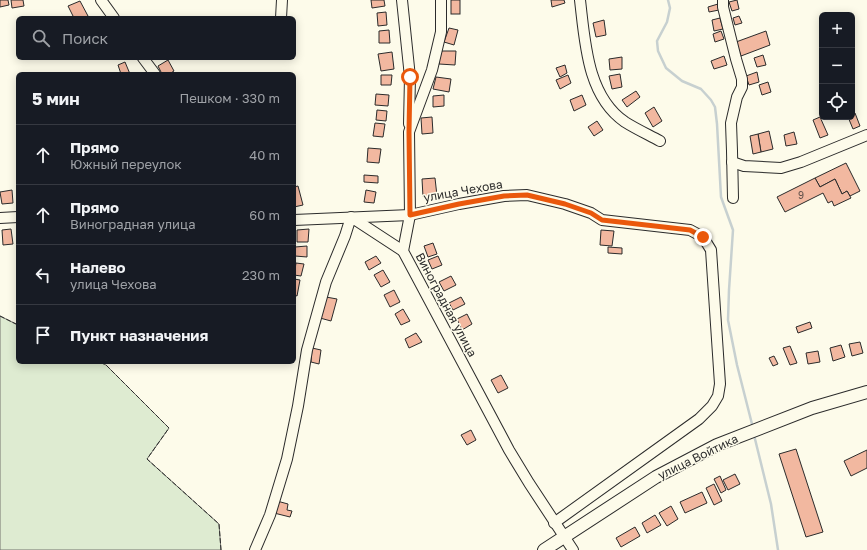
<!DOCTYPE html>
<html lang="ru">
<meta charset="utf-8">
<style>
:root{--surface:#171b24;--page:#242831;--text:#f1f3f6;--muted:#9ea1a6;--line:#363941}
body{margin:0;font-family:"Golos Text",sans-serif;background:var(--page);color:var(--text)}
.controls{position:absolute;right:12px;top:12px;display:grid;overflow:hidden;border-radius:6px;box-shadow:0 2px 10px #0003}
.controls button{width:36px;height:36px;display:grid;place-items:center;padding:0;border:0;border-bottom:1px solid var(--line);background:var(--surface);color:var(--text);font:20px sans-serif}
.stop{position:absolute;width:12px;height:12px;margin:-9px;border:3px solid #ea580c;border-radius:50%;background:#fff}
.stop.end{background:#ea580c;border-color:#fff;box-shadow:0 1px 4px #0008}
.list{margin:0;padding:0;list-style:none}
h2{display:flex;justify-content:space-between;align-items:center;height:52px;margin:0;padding:0 16px;font-size:17px}
h2 small{font-size:13px;font-weight:400;color:var(--muted)}
.list li{display:grid;grid-template-columns:26px 1fr auto;gap:12px;align-items:center;box-sizing:border-box;height:60px;padding:0 16px;border-top:1px solid var(--line)}
.list b{display:block;font-size:15px;white-space:nowrap}
.list p{margin:0;font-size:13px;white-space:nowrap;color:var(--muted)}
.list em{font-size:13px;font-style:normal;color:var(--muted)}
.icon{flex:none;width:22px;height:22px;fill:none;stroke:currentColor;stroke-width:2;stroke-linecap:round;stroke-linejoin:round}
.map{position:relative;flex:none;width:867px;height:550px;overflow:hidden}
.search{position:absolute;background:var(--surface);box-shadow:0 2px 10px #0003;left:16px;top:16px;width:280px;height:44px;display:flex;align-items:center;gap:10px;box-sizing:border-box;padding:0 14px;border-radius:6px;color:var(--muted);font-size:15px}
.panel{position:absolute;background:var(--surface);box-shadow:0 2px 10px #0003;left:16px;top:72px;width:280px;height:292px;border-radius:6px}
.map>svg:first-child{display:block}
</style>
<div class="map">
<svg width="867" height="550" viewBox="0 0 867 550">
<rect width="100%" height="100%" fill="#fdfbea"/>
<!-- green -->
<polygon fill="#deebd1" stroke="#74746e" points="0,316 18,325 18,362 100,362 106,365 169,428 147,459 219,524 221,550 0,550"/>
<g fill="none" stroke-linecap="round" stroke-linejoin="round">
<!-- stream -->
<g stroke="#c7d0d0" stroke-width="2.5">
<polyline points="668,0 670,8 667,22 657,41 658,51 666,68 682,81 701,89 711,100 715,107 717,124 721,197 733,230 729,290 728,320 737,365 753,428"/>
<polyline points="754,435 771,504 778,550"/>
</g>
</g>
<!-- building -->
<g fill="#f2b8a0" stroke="#2b2b2b">
<polygon points="0,0 8,0 9,5 0,7"/>
<polygon points="11,0 23,0 24,6 12,8"/>
<polygon points="371,0 384,0 385,6 372,8"/>
<rect x="451" y="0" width="9" height="14"/>
<polygon points="551,0 564,0 565,3 552,7"/>
<polygon points="737,0 739,9 732,11 729,2"/>
<polygon points="80,1 88,16 84,18 74,18 68,6"/>
<polygon points="718,4 719,10 709,12 708,7"/>
<polygon points="386,12 387,25 378,26 377,13"/>
<polygon points="739,16 742,23 735,25 733,18"/>
<polygon points="720,18 723,29 714,31 712,20"/>
<polygon points="604,20 606,35 596,37 593,23"/>
<polygon points="449,28 458,30 454,45 444,42"/>
<polygon points="389,30 390,43 379,43 379,31"/>
<polygon points="721,31 724,39 715,42 713,34"/>
<polygon points="766,31 770,45 741,56 736,42"/>
<polygon points="440,51 456,51 455,65 439,64"/>
<polygon points="392,52 394,69 381,71 378,54"/>
<polygon points="763,55 766,65 757,67 754,58"/>
<polygon points="724,56 727,65 714,69 711,61"/>
<polygon points="622,57 622,69 610,70 609,59"/>
<polygon points="168,60 174,71 169,74 162,74 158,66"/>
<polygon points="125,62 130,74 121,74 118,65"/>
<polygon points="565,65 567,73 560,77 556,68"/>
<polygon points="757,72 759,82 749,85 746,76"/>
<polygon points="620,74 622,87 612,89 609,76"/>
<polygon points="381,75 392,75 391,85 381,85"/>
<polygon points="568,75 571,83 560,89 556,80"/>
<polygon points="436,77 451,79 449,92 433,89"/>
<polygon points="768,82 771,92 762,95 759,85"/>
<polygon points="636,91 640,97 627,107 622,100"/>
<polygon points="376,94 389,95 388,106 375,105"/>
<polygon points="444,95 444,106 433,107 433,96"/>
<polygon points="582,95 586,105 574,111 570,100"/>
<polygon points="654,107 662,121 653,127 645,113"/>
<polygon points="377,110 387,111 386,121 376,120"/>
<polygon points="855,113 860,126 853,129 848,117 852,117 852,114"/>
<polygon points="432,117 433,133 422,134 421,118"/>
<polygon points="820,117 828,135 820,138 813,120"/>
<polygon points="597,121 603,130 594,136 588,127"/>
<polygon points="375,123 385,124 383,137 373,136"/>
<polygon points="769,131 773,149 761,152 758,134"/>
<polygon points="794,132 797,144 786,146 784,135"/>
<polygon points="758,134 761,152 753,154 750,136"/>
<polygon points="368,148 381,149 379,163 367,162"/>
<polygon points="846,163 860,191 850,196 847,191 842,194 835,179 820,187 815,178"/>
<polygon points="364,175 378,176 378,183 364,182"/>
<polygon points="435,178 437,196 423,197 422,179"/>
<polygon points="815,178 820,187 835,179 842,194 847,191 851,198 834,206 832,201 828,203 823,193 785,212 777,197"/>
<polygon points="298,186 303,205 294,207 294,187"/>
<polygon points="12,190 13,203 2,204 0,192"/>
<polygon points="366,190 376,192 374,203 364,202"/>
<polygon points="11,229 13,244 3,245 2,230"/>
<polygon points="309,229 308,242 297,242 297,230"/>
<polygon points="601,230 614,231 612,246 600,245"/>
<polygon points="433,243 437,254 428,257 424,246"/>
<polygon points="307,246 307,257 295,256 295,247"/>
<polygon points="608,247 622,248 622,254 608,253"/>
<polygon points="376,256 381,263 369,270 365,262"/>
<polygon points="438,256 442,265 432,269 428,260"/>
<polygon points="296,263 304,264 301,276 294,275"/>
<polygon points="383,270 390,282 381,287 374,275"/>
<polygon points="451,276 456,285 444,291 439,282"/>
<polygon points="294,279 300,280 297,296 294,295"/>
<polygon points="394,290 400,302 390,307 384,295"/>
<polygon points="326,297 337,299 331,321 320,318"/>
<polygon points="461,297 465,304 453,310 449,303"/>
<polygon points="403,309 410,321 401,325 395,314"/>
<polygon points="467,314 472,324 462,330 457,319"/>
<polygon points="810,322 812,328 798,333 796,327"/>
<polygon points="416,333 422,342 409,348 405,339"/>
<polygon points="860,342 863,353 852,356 849,344"/>
<polygon points="841,345 845,357 833,361 830,348"/>
<polygon points="790,346 797,363 790,365 783,348"/>
<polygon points="312,348 321,350 319,364 311,362"/>
<polygon points="818,351 820,362 808,364 806,353"/>
<polygon points="774,356 778,364 773,366 769,358"/>
<polygon points="501,375 508,388 498,393 491,380"/>
<polygon points="471,430 476,440 467,445 461,435"/>
<polygon points="796,449 823,532 806,537 779,454"/>
<polygon points="867,450 867,468 851,476 844,461"/>
<polygon points="735,474 740,484 728,490 723,480"/>
<polygon points="720,476 726,490 721,493 714,479"/>
<polygon points="714,484 722,501 714,505 706,488"/>
<polygon points="702,492 707,503 685,513 680,502"/>
<polygon points="277,501 288,504 287,510 292,511 290,517 274,513"/>
<polygon points="671,506 678,519 667,526 659,513"/>
<polygon points="655,515 661,525 647,533 642,523"/>
<polygon points="635,527 640,536 621,547 616,538"/>
</g>
<g fill="none" stroke-linecap="round" stroke-linejoin="round">
<defs>
<g id="minor">
<polyline points="101,0 114,18"/>
<polyline points="402,0 410,77 409,124"/>
<polyline points="441,0 441,32 432,70 409,132 410,215 403,251 509,450 529,483 573,550"/>
<path d="M580 0C585 42 587 96 625 122 636 129 649 135 660 141"/>
<polyline points="723,0 723,7 736,59 742,79 742,87 737,97 731,123 732,151 733,198"/>
<polyline points="281,18 282,0"/>
<polyline points="143,58 155,74"/>
<polyline points="732,162 744,166 781,168 801,162 867,135"/>
<polyline points="0,218 18,217"/>
<polyline points="294,220 410,215 459,204 504,196 527,195 565,204 591,213 602,220 690,230 703,237 711,250 720,384 718,396 712,406 699,419 554,523"/>
<polyline points="255,550 270,515 287,459 298,406 307,350 326,282 345,236 351,217 403,251"/>
</g>
<polyline id="major" points="544,550 656,477 717,445 812,408 867,392"/>
</defs>
<!-- minor casing -->
<use href="#minor" stroke="#2b2b2b" stroke-width="12"/>
<!-- major casing -->
<use href="#major" stroke="#2b2b2b" stroke-width="14"/>
<!-- minor -->
<use href="#minor" stroke="#fdfbea" stroke-width="10"/>
<!-- major -->
<use href="#major" stroke="#fdfbea" stroke-width="12"/>
<!-- fence -->
<g stroke="#2b2b2b" stroke-width="1" stroke-dasharray="5 2" stroke-linecap="butt">
<polyline points="0,316 18,325"/>
<polyline points="100,362 106,365 169,428 147,459 219,524 221,550"/>
</g>
</g>
<g fill="none" stroke-linecap="round" stroke-linejoin="round">
<!-- route -->
<polyline stroke="#ea580c" stroke-width="5" points="410,77 409,132 410,215 459,204 504,196 527,195 565,204 591,213 602,220 690,230 703,237"/>
</g>
<g text-anchor="middle" stroke-width="3" stroke-linejoin="round" paint-order="stroke">
<!-- number labels -->
<g font-size="10" fill="#5d4e48">
<text x="801" y="199">9</text>
</g>
<!-- street labels -->
<g font-size="12" fill="#2b2b2b" stroke="#fdfbea">
<text transform="translate(463 191) rotate(-10)" y="4">улица Чехова</text>
<text transform="translate(446 305) rotate(62)" y="4">Виноградная улица</text>
<text transform="translate(698 457) rotate(-26)" y="4">улица Войтика</text>
</g>
</g>
</svg>
<div class="controls">
<button>+</button>
<button>−</button>
<button><svg class="icon" aria-label="locate" viewBox="0 0 24 24"><circle cx="12" cy="12" r="6"/><path d="M12 2v4M12 18v4M2 12h4M18 12h4"/></svg></button>
</div>
<div class="stop" style="left:410px;top:77px"></div>
<div class="stop end" style="left:703px;top:237px"></div>
<div class="search"><svg class="icon" aria-label="search" viewBox="0 0 24 24"><circle cx="10" cy="10" r="6"/><path d="M15 15l6 6"/></svg>Поиск</div>
<section class="panel">
<h2>5 мин<small>Пешком · 330 m</small></h2>
<ul class="list">
<li><svg class="icon" aria-label="ahead" viewBox="0 0 24 24"><path d="M12 20V5M6 11l6-6 6 6"/></svg><div><b>Прямо</b><p>Южный переулок</p></div><em>40 m</em></li>
<li><svg class="icon" aria-label="ahead" viewBox="0 0 24 24"><path d="M12 20V5M6 11l6-6 6 6"/></svg><div><b>Прямо</b><p>Виноградная улица</p></div><em>60 m</em></li>
<li><svg class="icon" aria-label="left" viewBox="0 0 24 24"><path d="M17 20v-9H6M10 6l-5 5 5 5"/></svg><div><b>Налево</b><p>улица Чехова</p></div><em>230 m</em></li>
<li><svg class="icon" aria-label="arrive" viewBox="0 0 24 24"><path d="M6 21V4h12l-3 4 3 4H6"/></svg><div><b>Пункт назначения</b></div></li>
</ul>
</section>
</div>
